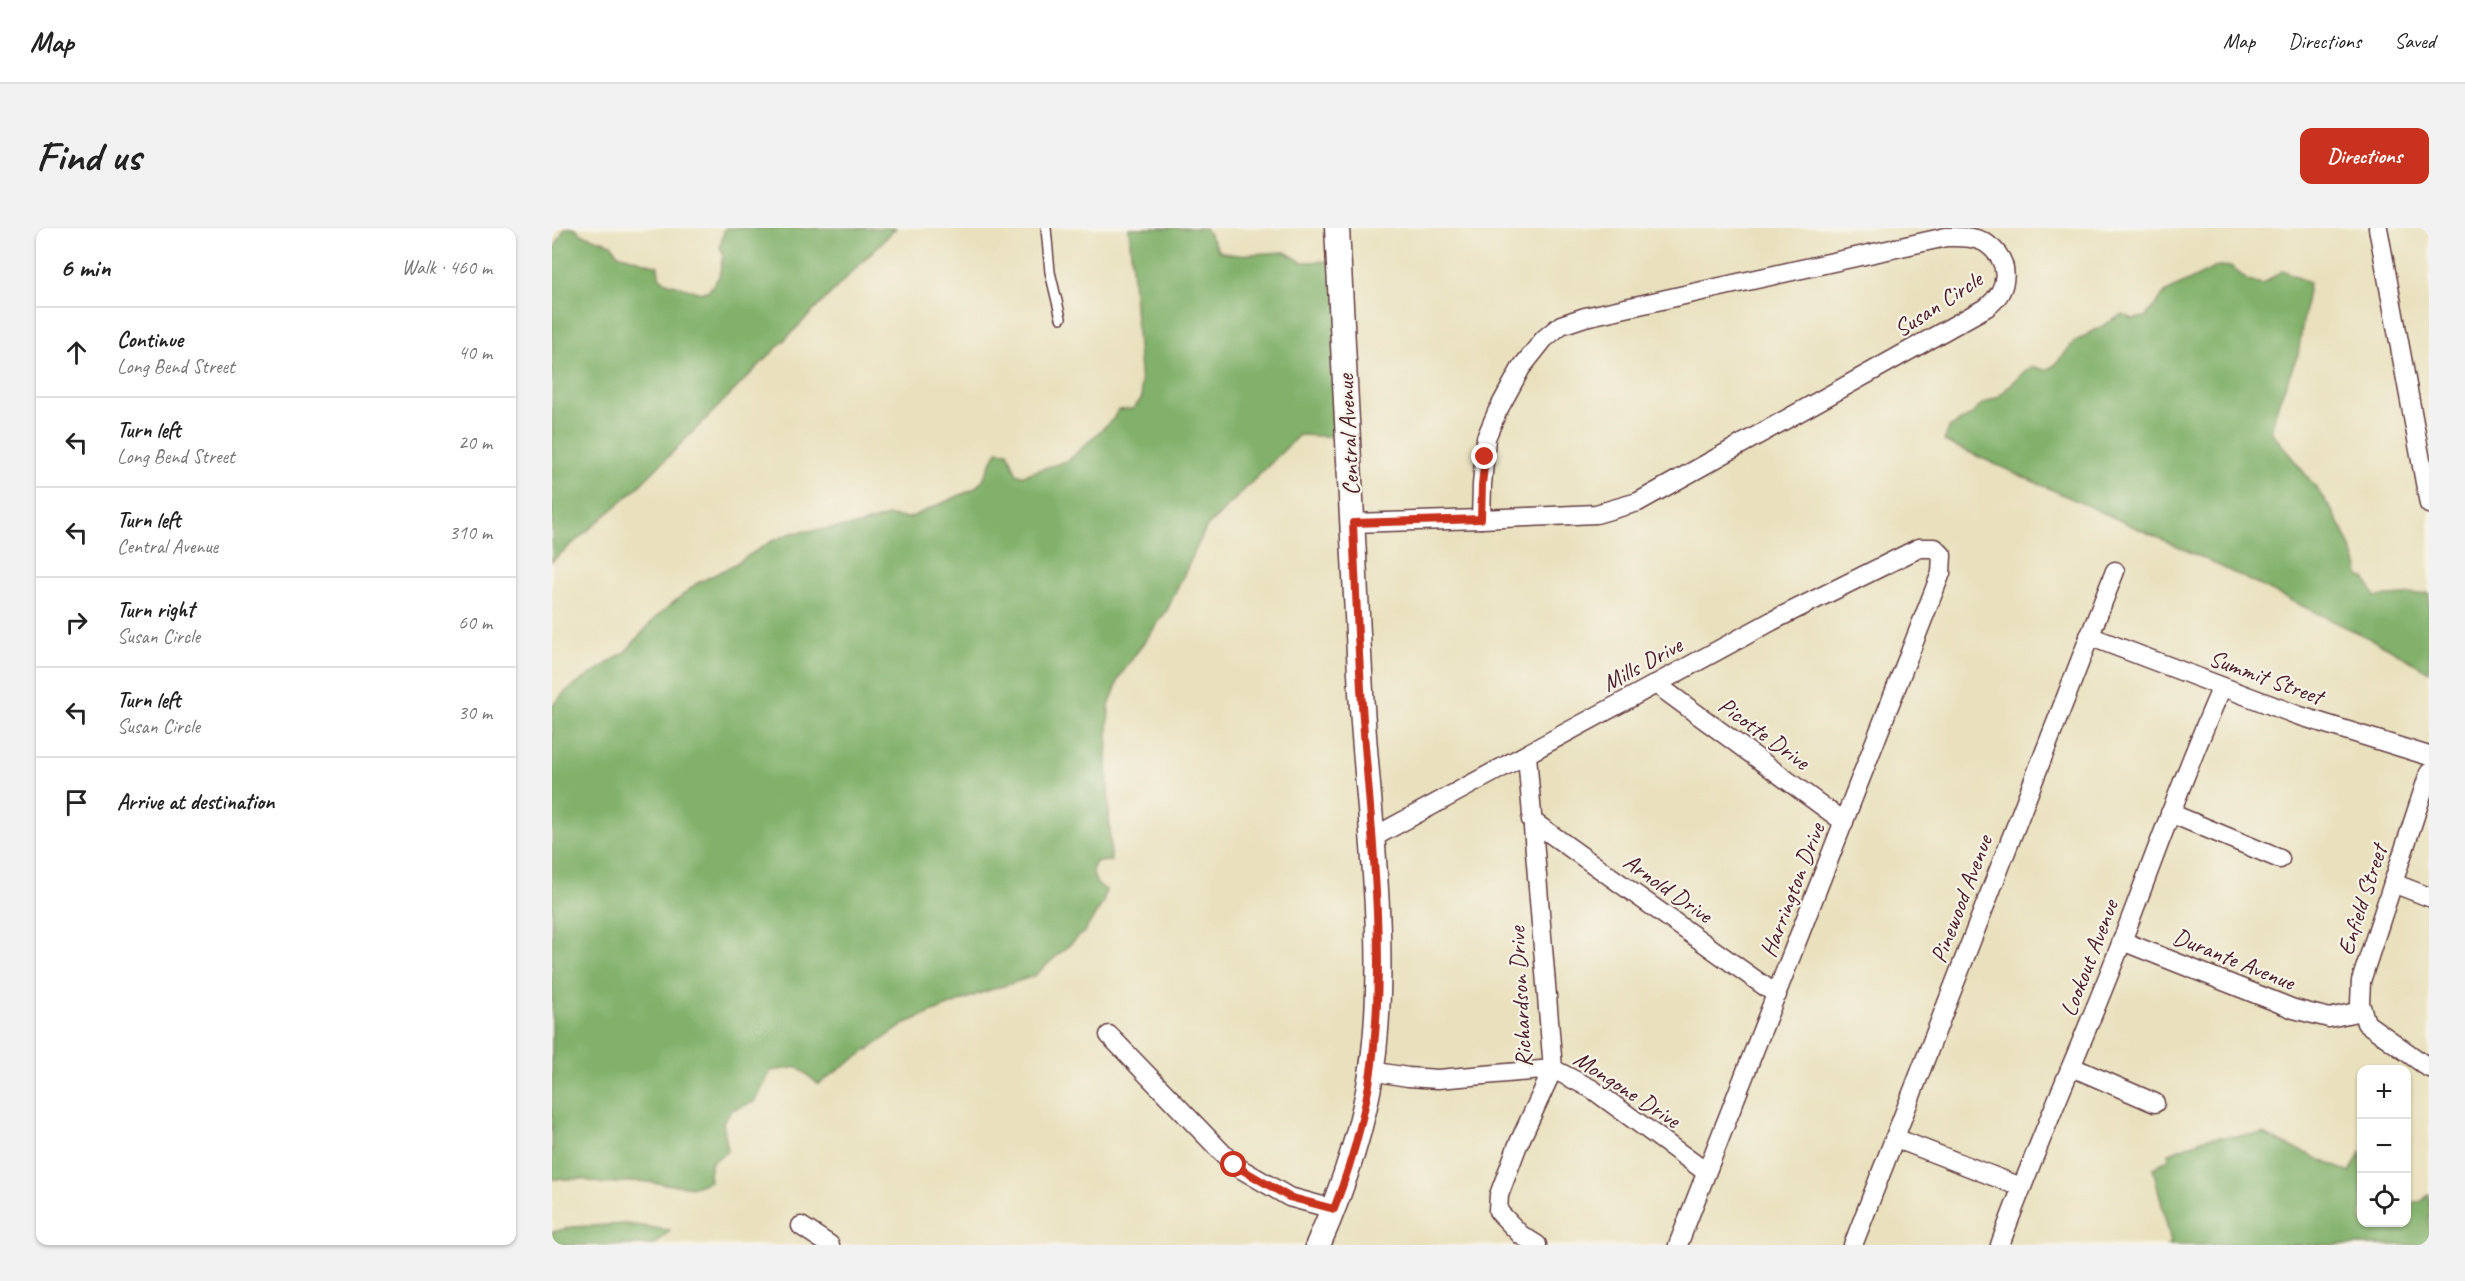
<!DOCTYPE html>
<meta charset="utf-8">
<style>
:root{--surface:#fff;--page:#f2f2f2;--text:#222;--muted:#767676;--line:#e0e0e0;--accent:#c8321e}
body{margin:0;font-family:Caveat,sans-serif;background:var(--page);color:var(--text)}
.controls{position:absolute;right:18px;bottom:18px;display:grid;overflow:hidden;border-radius:12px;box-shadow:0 2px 4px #0004}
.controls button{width:54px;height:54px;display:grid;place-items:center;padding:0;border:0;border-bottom:2px solid var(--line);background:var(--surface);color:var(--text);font:30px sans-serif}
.stop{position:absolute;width:18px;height:18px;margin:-14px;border:4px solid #c8321e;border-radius:50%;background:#fff}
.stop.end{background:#c8321e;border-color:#fff;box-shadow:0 2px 6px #0008}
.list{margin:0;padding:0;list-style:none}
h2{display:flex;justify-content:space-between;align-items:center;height:78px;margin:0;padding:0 24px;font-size:26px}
h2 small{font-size:20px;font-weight:400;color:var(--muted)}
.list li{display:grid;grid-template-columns:39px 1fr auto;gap:18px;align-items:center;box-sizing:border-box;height:90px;padding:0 24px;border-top:2px solid var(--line)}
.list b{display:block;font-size:22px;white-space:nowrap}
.list p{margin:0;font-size:20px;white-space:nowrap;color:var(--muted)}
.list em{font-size:20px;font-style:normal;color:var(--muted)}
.icon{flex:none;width:33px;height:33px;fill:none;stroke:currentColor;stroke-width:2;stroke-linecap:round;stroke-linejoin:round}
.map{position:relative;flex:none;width:1877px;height:1017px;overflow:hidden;border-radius:12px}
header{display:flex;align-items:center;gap:36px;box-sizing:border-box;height:84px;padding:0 30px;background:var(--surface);border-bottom:2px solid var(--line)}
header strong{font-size:28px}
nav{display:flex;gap:33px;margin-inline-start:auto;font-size:21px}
.intro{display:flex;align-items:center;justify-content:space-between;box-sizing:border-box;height:144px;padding:0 36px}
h1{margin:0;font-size:42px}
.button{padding:15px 27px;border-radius:12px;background:var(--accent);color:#fff;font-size:21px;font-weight:700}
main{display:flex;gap:36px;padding:0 36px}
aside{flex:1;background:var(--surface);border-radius:12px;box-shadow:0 2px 4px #0004}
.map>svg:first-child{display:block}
</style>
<header>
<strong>Map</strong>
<nav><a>Map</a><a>Directions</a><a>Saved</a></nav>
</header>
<div class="intro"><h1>Find us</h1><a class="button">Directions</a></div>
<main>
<aside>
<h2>6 min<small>Walk · 460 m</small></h2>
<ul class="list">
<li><svg class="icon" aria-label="ahead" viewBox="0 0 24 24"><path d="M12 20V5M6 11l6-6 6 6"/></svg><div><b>Continue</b><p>Long Bend Street</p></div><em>40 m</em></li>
<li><svg class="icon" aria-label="left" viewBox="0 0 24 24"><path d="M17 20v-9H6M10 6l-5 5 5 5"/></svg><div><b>Turn left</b><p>Long Bend Street</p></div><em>20 m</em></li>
<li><svg class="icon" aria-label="left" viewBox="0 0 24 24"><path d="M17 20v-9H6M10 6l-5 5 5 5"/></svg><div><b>Turn left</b><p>Central Avenue</p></div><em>310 m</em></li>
<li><svg class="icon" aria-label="right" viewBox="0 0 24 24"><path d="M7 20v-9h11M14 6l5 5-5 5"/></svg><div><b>Turn right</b><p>Susan Circle</p></div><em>60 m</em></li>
<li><svg class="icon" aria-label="left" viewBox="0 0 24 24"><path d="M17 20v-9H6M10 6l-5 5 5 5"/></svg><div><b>Turn left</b><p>Susan Circle</p></div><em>30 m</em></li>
<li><svg class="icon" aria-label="arrive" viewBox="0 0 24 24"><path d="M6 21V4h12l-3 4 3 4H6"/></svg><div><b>Arrive at destination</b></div></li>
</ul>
</aside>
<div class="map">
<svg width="1877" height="1017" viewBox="0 0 1877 1017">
<rect width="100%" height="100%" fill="#f7f3e8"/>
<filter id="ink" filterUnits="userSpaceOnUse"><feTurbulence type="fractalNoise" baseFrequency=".0167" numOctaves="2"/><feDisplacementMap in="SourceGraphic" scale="12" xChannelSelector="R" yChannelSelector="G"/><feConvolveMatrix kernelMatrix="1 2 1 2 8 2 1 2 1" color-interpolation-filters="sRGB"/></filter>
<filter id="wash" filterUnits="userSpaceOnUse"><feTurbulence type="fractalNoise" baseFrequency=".008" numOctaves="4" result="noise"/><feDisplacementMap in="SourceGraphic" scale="24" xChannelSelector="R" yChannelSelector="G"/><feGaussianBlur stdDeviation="1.35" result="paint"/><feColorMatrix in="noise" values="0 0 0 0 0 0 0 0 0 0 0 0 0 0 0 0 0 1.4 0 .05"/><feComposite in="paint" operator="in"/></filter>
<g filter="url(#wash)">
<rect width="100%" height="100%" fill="#e9e1be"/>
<!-- forest -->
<g fill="#81b16a" stroke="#66684a" stroke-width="1.5">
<polygon points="13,0 24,0 29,6 59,16 66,26 106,38 107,48 114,54 149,65 157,62 167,49 171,28 168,18 173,0 344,0 83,262 0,333 0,25"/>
<polygon points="577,0 653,0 667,23 683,27 733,24 750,34 784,33 794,209 747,207 654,300 615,382 568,448 557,478 555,536 559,633 544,634 540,642 544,655 554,662 551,675 532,704 482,748 429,765 356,794 266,856 246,839 219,843 202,874 180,882 171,894 176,923 160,934 157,945 158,953 142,959 85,953 52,956 29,951 0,951 0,478 14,463 74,423 104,389 144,356 178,339 220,313 240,305 307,297 336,288 357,290 422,261 430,253 445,223 456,224 465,247 472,247 517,232 561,191 566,182 581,181 590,170"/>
<path d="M1666 38 1680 39 1696 53 1711 56 1731 42 1757 55 1746 126 1726 176 1719 203C1755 250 1795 289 1808 349L1813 350 1823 369 1877 365V444L1835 419 1651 330 1392 213 1397 200 1419 187 1430 176 1446 169 1474 142 1481 139 1494 142 1503 137 1522 114 1571 86 1581 91 1593 89 1614 64Z"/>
<polygon points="1711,906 1798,945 1809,923 1810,994 1854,994 1855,973 1858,975 1870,973 1877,966 1877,1017 1615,1017 1619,1014 1601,940 1618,930 1616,926 1654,910"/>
<polygon points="75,996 118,1002 103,1017 0,1017 0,1004 20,999"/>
</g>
</g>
<g filter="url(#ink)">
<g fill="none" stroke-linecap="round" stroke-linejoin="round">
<defs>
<polyline id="lane" points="494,0 498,44 509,90"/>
<g id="street">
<polyline points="1826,0 1877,276"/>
<path d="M1394 9C1408 9 1424 8 1435 16 1460 34 1457 62 1435 79L1086 274 1044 286 929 291 930 257 934 210 945 184 969 140 992 111 1009 97 1033 89Z"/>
<polyline points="801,295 929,291"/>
<polyline points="1537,408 1745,487 1877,528"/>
<polyline points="1104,456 1292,594"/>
<polyline points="975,527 1001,841 965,919 947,967 946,983 969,1007 985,1017"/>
<polyline points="1877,545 1809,753 1808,775 1814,795 1877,840"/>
<polyline points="1618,585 1728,631"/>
<polyline points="979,592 1225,767"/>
<polyline points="820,610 1220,393 1367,320 1383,320 1390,327 1389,345 1126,1017"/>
<polyline points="1841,655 1877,669"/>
<polyline points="1570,713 1742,781 1777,790 1809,783"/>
<polyline points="557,807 682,937 737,969 781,981"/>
<polyline points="1520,839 1603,875"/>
<polyline points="819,843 856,849 886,851 1001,841 1040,861 1154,944"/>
<polyline points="1343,910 1469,959"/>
<polyline points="249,998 278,1017"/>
<polyline points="1301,1017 1563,343"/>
<path d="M1448 1017C1485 914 1531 815 1570 713 1603 628 1633 542 1670 459"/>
</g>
<path id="secondary" d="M766 1017C791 960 811 902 820 840 837 716 816 588 809 464 801 309 793 155 785 0"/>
</defs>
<!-- lane casing -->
<use href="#lane" stroke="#623c41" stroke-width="12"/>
<!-- street casing -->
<use href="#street" stroke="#623c41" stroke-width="21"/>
<!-- secondary casing -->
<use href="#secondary" stroke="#623c41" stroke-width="27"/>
<!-- lane -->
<use href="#lane" stroke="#fff" stroke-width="9"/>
<!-- street -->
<use href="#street" stroke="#fff" stroke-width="18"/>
<!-- secondary -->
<use href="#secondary" stroke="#fff" stroke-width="24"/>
</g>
</g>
<g fill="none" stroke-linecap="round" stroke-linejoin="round" filter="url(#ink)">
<!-- route -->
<path stroke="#c8321e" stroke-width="8" d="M682 937 737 969 782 981C802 929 817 874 822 818 832 719 821 617 813 518 807 444 804 369 801 295L929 291 930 257 933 229"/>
</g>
<g text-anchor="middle" stroke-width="4.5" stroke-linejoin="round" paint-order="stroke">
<!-- street labels -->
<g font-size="24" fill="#4a1f2b" stroke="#f7f3e8">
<text transform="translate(1386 76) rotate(-33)" y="8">Susan Circle</text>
<text transform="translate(796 207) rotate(-93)" y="8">Central Avenue</text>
<text transform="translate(1090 436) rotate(-29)" y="8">Mills Drive</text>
<text transform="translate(1714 449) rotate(20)" y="8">Summit Street</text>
<text transform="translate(1212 505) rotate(36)" y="8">Picotte Drive</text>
<text transform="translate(1116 660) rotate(35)" y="8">Arnold Drive</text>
<text transform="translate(1240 662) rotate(-69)" y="8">Harrington Drive</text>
<text transform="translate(1409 671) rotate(-69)" y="8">Pinewood Avenue</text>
<text transform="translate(1810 672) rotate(-72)" y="8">Enfield Street</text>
<text transform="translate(1537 730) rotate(-69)" y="8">Lookout Avenue</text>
<text transform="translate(1682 731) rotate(22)" y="8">Durante Avenue</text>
<text transform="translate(968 769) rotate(-93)" y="8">Richardson Drive</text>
<text transform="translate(1075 861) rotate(33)" y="8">Mongone Drive</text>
</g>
</g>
</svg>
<div class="controls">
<button>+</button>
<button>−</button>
<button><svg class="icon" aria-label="locate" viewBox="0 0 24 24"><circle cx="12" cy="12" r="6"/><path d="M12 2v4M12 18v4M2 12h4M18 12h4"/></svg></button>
</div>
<div class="stop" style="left:682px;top:937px"></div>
<div class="stop end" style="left:933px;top:229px"></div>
</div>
</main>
